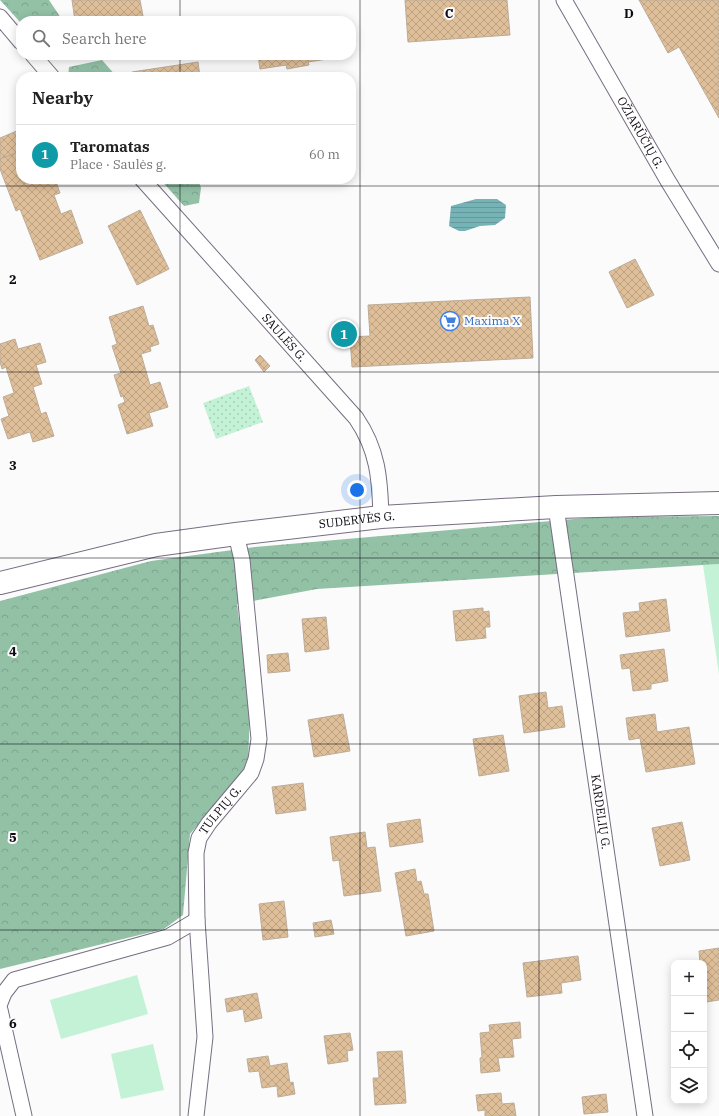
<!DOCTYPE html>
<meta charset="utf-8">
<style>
:root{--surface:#fff;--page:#f6f6f6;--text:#222;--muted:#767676;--line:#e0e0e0;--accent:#6042bb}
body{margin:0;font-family:"IBM Plex Serif",serif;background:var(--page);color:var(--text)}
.controls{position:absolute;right:12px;bottom:12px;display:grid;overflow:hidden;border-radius:8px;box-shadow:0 2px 10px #0003}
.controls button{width:36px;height:36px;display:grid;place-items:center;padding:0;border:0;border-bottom:1px solid var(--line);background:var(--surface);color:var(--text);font:20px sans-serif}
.you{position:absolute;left:357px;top:490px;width:14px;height:14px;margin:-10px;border:3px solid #fff;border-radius:50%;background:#1a73e8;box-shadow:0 0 0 6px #1a73e833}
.badge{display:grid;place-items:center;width:26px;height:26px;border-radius:50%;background:var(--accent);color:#fff;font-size:13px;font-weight:700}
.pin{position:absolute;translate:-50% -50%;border:2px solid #fff;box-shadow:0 1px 4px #0006}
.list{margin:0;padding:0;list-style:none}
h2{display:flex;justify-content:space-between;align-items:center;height:52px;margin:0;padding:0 16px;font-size:17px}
h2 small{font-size:13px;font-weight:400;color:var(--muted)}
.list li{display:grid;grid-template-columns:26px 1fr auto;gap:12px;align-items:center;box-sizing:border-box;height:60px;padding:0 16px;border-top:1px solid var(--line)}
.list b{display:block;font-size:15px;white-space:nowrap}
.list p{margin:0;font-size:13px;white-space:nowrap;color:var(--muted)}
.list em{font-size:13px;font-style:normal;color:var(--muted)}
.icon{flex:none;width:22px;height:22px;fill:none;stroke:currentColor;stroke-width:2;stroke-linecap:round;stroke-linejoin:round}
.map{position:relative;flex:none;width:719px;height:1116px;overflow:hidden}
.search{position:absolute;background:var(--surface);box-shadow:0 2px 10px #0003;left:16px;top:16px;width:340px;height:44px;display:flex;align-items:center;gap:10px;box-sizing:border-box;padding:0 14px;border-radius:16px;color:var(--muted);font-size:15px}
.panel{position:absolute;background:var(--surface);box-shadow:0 2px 10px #0003;left:16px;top:72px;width:340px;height:112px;border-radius:16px}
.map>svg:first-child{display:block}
</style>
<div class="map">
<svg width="719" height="1116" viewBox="0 0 719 1116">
<defs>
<pattern id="forest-crowns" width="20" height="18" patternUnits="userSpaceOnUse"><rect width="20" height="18" fill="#92c1a6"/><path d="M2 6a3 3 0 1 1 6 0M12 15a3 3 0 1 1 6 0" fill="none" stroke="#7da48e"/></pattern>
<pattern id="park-dots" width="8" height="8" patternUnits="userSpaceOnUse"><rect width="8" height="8" fill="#c3f2d6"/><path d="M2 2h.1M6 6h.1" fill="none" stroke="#a6ceb7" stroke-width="1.8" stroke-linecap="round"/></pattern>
<pattern id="water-rules" width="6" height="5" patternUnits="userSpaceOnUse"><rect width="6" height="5" fill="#76b3b7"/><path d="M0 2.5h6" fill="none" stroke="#65999c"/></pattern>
<pattern id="building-cross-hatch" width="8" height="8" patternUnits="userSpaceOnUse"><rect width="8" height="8" fill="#dfbf99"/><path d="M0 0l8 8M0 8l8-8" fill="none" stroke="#bea383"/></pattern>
</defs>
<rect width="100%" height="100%" fill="#fbfbfb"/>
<!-- grass -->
<g fill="#c3f2d6">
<polygon points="719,564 719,674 703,565"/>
<polygon points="137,975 148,1014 61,1039 50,1000"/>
<polygon points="153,1044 164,1090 121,1099 111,1054"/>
</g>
<!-- forest -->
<g fill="url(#forest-crowns)">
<polygon points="0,0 49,0 63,21 21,21 21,23"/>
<polygon points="102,60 117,77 68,77 69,67"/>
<polygon points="160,179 198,179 201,188 199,203 184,206"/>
<polygon points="719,516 719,564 317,589 237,604 250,708 248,767 190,834 183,915 164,929 0,969 0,601 151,561 255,547 597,517"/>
</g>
<!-- park -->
<polygon fill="url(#park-dots)" points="249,386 263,422 216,439 203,403"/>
<!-- water -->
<polygon fill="url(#water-rules)" points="476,199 497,199 506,205 505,218 495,225 480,226 465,231 459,231 449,226 451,206"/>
<!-- building -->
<g fill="url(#building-cross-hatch)" stroke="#bcac99">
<polygon points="72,0 140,0 143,16 108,21 75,21"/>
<polygon points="405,0 507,0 510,35 408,42"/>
<polygon points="639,0 719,0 719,118 679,47 668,53"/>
<polygon points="258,55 334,55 334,58 308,62 309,65 287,69 286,65 260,69"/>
<polygon points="198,62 200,77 133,77 132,72"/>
<polygon points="19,130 21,136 21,151 0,159 0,138"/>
<polygon points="21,151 21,179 55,179 60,193 54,195 61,214 71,210 83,243 40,260 20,209 16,211 0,169 0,159"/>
<polygon points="140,210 169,269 137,285 108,226"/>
<polygon points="635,259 654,295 627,308 609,272"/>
<polygon points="530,297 533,358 352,367 350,337 370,336 368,305"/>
<polygon points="143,306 149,326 153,325 159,344 150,347 151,351 141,354 150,385 160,382 168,407 149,413 153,426 127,434 118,405 125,402 123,396 121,397 114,375 121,373 112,346 117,344 109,317"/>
<polygon points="339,323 349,323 349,344 339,345"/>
<polygon points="15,339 18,349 40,343 46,362 36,365 42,384 33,387 41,414 46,412 54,436 33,442 30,432 8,439 1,419 9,416 3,397 14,393 6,367 2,369 0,362 0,344"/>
<polygon points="260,355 270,366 264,372 255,360"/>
<polygon points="666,599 670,631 626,637 623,613 640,611 639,603"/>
<polygon points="483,608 483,612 489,611 490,627 485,627 486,638 456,641 453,611"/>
<polygon points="326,617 329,649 305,652 302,619"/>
<polygon points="664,649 668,681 651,684 651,689 633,691 630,668 622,669 620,655"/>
<polygon points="288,653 290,671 268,673 267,655"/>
<polygon points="546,692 548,708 562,706 565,727 524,733 519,696"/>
<polygon points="343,714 350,751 314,757 308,720"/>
<polygon points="655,714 657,732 689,727 695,764 646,772 640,738 629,740 626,718"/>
<polygon points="503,735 509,771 479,776 473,739"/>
<polygon points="303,783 306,810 276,814 272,787"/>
<polygon points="420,819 423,842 390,847 387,824"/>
<polygon points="682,822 690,860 660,866 652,828"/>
<polygon points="365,832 367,848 375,847 381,891 344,896 339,860 333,861 330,837"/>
<polygon points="415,869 417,882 421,881 424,894 428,894 434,931 406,936 395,873"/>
<polygon points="284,901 288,937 263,940 259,904"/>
<polygon points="331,920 334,934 315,937 313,923"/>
<polygon points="719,948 719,1000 706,1002 704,963 700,963 699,951"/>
<polygon points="578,956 581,980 561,983 562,993 527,997 523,963"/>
<polygon points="257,993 262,1018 245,1022 243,1009 227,1012 225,999"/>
<polygon points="520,1022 521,1038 512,1039 514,1057 498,1058 500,1071 481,1073 480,1058 482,1057 480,1033 490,1032 489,1025"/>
<polygon points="350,1033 353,1050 347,1051 348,1061 328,1064 324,1036"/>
<polygon points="402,1051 406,1103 375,1105 373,1078 379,1078 377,1052"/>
<polygon points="268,1056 270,1066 287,1063 290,1083 293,1082 295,1094 278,1097 277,1086 262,1088 259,1071 249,1072 247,1059"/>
<polygon points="501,1093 502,1104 514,1103 516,1116 485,1116 485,1110 478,1111 476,1095"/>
<polygon points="606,1094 608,1112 584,1114 582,1097"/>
</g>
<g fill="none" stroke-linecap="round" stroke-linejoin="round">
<defs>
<g id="minor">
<path id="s1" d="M564 0 668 181 719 264"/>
<polyline points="0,17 21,42"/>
<polyline points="33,55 52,77"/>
<path id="s2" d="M142 179 356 418C378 450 380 479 381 517"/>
<path id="s3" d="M556 507 645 1116"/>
<polyline points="0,1003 4,993 14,980 168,937 197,920"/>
<polyline points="0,1010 24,1116"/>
<path id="s4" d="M196 1116 205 1037 197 920 196 853 199 838 209 823 251 773 256 759 259 739 242 560 236 534"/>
</g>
<g id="primary">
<path id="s5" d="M0 583 156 545 236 534 381 517 556 507 719 503"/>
</g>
</defs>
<!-- minor casing -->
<use href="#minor" stroke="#776e82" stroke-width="17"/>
<!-- primary casing -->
<use href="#primary" stroke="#776e82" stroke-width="24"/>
<!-- minor -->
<use href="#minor" stroke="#fff" stroke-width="15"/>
<!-- primary -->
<use href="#primary" stroke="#fff" stroke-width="22"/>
</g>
<!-- grid -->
<path fill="none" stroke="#0d0a11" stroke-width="1" stroke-opacity="0.55" d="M180 0V21M360 0V1116M539 0V1116M180 55V77M180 179V1116M0 186H719M0 372H719M0 558H719M0 744H719M0 930H719"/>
<!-- icons -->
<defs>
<symbol id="supermarket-ring" viewBox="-11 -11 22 22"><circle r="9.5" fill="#fbfbfb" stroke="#3f7fe0" stroke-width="1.5"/><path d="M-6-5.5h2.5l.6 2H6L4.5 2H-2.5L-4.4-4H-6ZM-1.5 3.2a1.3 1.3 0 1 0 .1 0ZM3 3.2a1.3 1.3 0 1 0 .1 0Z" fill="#3f7fe0"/></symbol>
</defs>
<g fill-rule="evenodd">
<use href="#supermarket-ring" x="439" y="310" width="22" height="22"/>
</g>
<g text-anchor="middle" stroke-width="4" stroke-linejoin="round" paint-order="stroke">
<!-- street labels -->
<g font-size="12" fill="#0d0a11" stroke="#fbfbfb">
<text dy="4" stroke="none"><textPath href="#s1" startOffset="153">OŽIARŪČIŲ G.</textPath></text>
<text dy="4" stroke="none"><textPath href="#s2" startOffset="213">SAULĖS G.</textPath></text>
<text dy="4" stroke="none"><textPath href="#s5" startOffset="363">SUDERVĖS G.</textPath></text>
<text dy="4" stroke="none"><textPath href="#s4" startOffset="314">TULPIŲ G.</textPath></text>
<text dy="4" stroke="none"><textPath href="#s3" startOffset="308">KARDELIŲ G.</textPath></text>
</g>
<!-- shop labels -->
<g font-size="12" fill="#366cbe" stroke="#fbfbfb" text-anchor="start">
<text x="464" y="325">Maxima X</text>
</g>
</g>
<g font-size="13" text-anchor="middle" font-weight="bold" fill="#0d0a11" stroke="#fbfbfb" stroke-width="4" stroke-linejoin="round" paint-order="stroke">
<text x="449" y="18">C</text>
<text x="629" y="18">D</text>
<text x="13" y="284">2</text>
<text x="13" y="470">3</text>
<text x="13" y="656">4</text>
<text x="13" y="842">5</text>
<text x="13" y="1028">6</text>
</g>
</svg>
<div class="controls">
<button>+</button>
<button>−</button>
<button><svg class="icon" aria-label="locate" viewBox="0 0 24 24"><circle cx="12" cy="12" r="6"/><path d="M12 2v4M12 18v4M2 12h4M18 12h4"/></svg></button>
<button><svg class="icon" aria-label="layers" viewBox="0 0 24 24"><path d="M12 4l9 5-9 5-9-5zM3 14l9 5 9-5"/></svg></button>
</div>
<div class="you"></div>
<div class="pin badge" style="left:344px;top:334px;background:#0f9aa8">1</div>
<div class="search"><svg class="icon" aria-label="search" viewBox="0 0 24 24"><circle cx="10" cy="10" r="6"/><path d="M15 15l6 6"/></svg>Search here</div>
<section class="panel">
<h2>Nearby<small></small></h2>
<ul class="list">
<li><span class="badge" style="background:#0f9aa8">1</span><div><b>Taromatas</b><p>Place · Saulės g.</p></div><em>60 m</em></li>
</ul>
</section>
</div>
